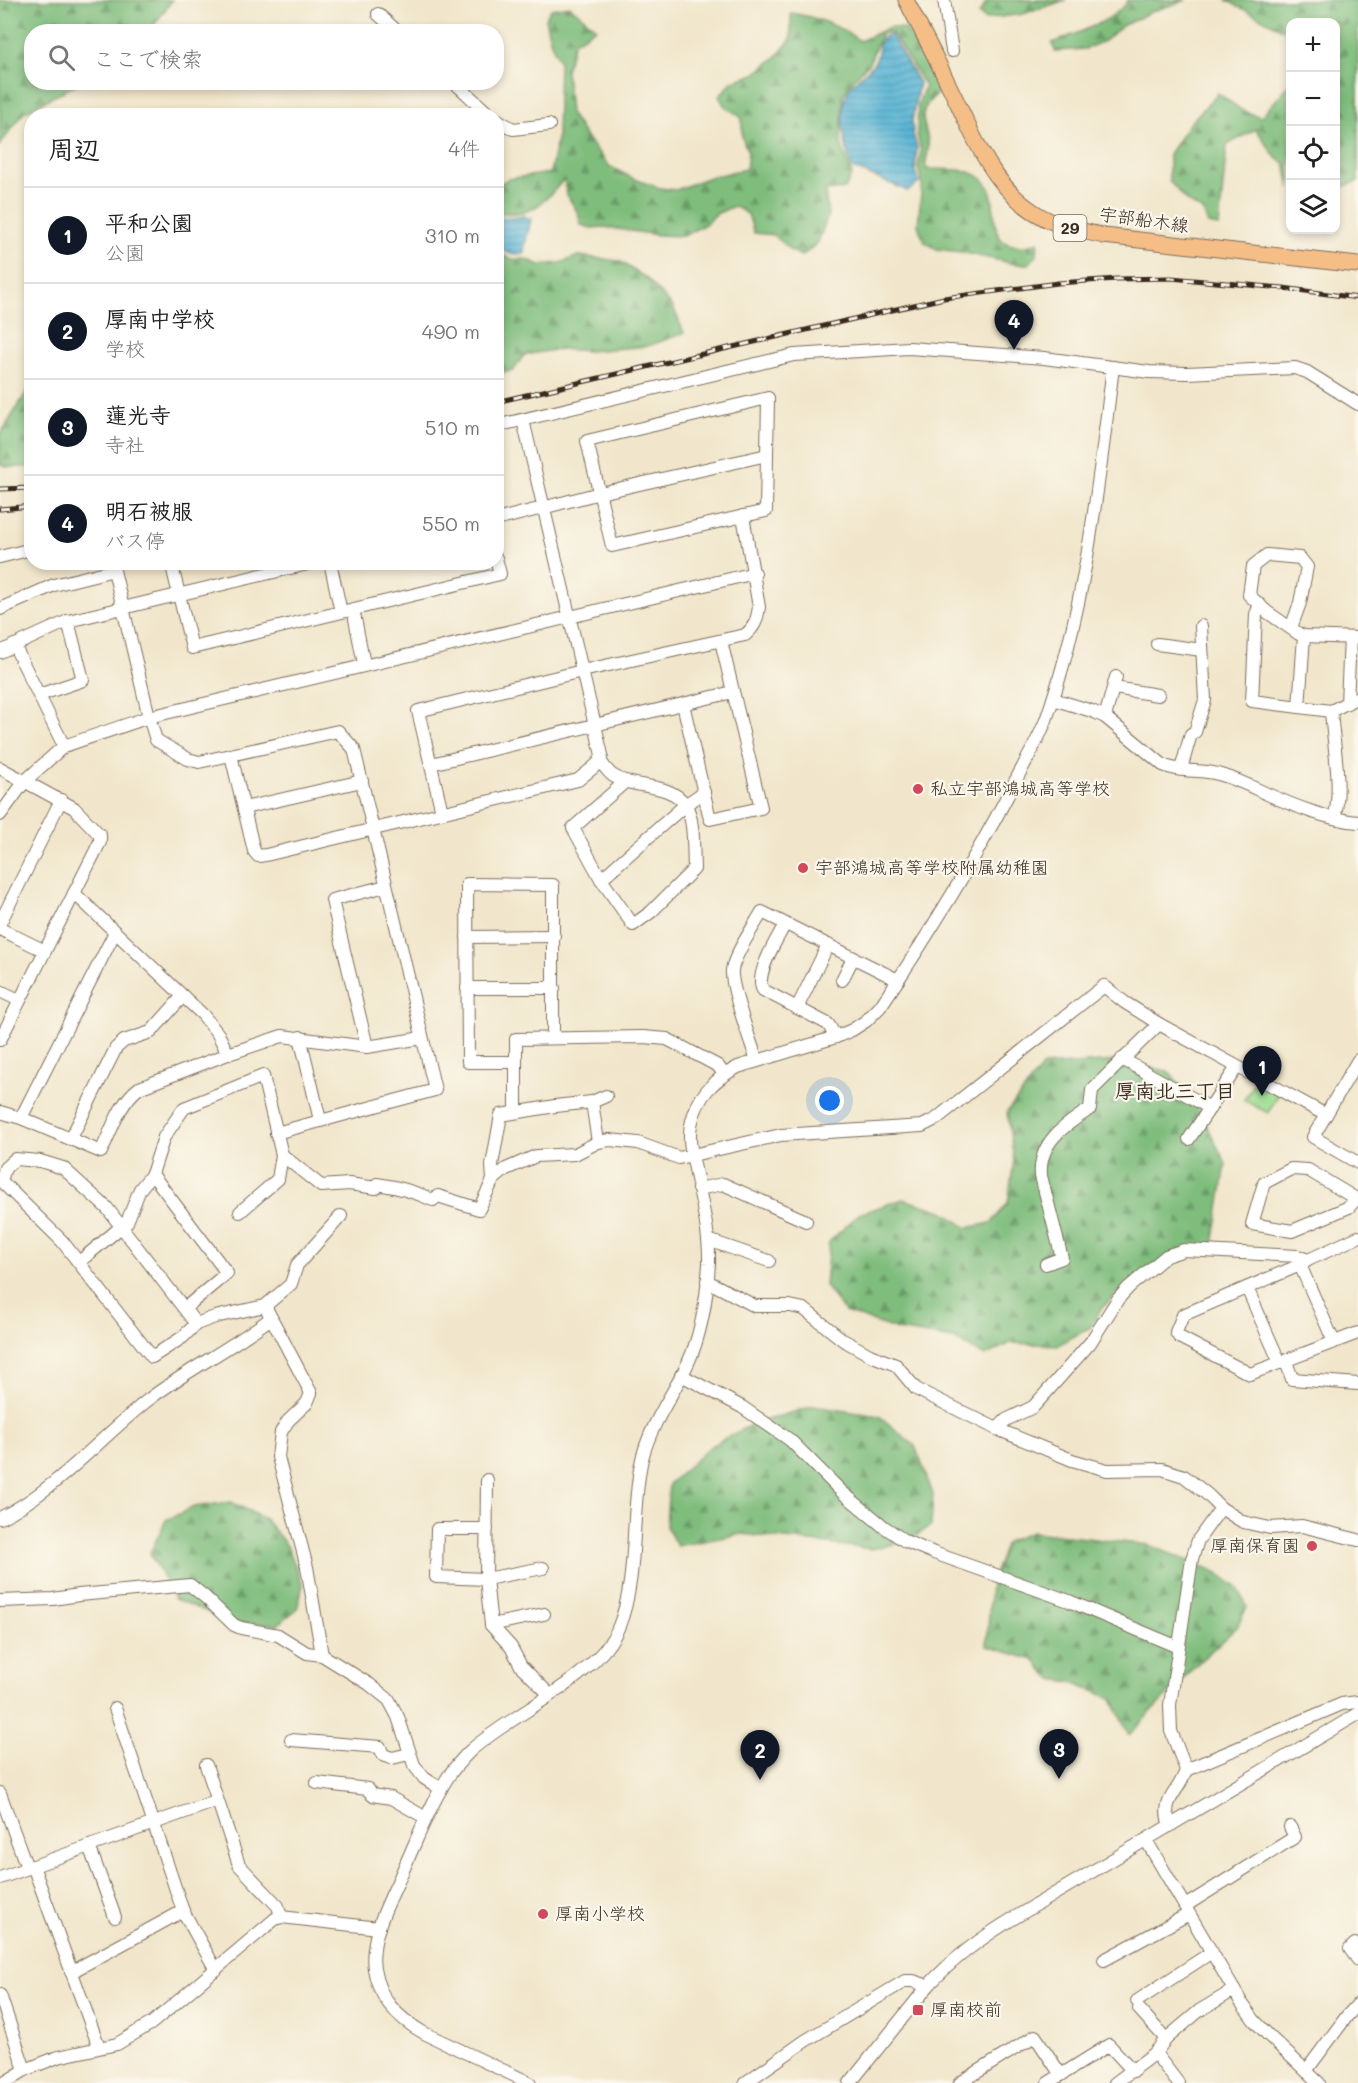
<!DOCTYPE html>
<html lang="ja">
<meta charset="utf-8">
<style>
:root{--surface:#fff;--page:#f6f6f6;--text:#222;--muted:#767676;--line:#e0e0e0;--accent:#111827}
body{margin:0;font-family:Mali,"Klee One",sans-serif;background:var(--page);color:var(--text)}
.controls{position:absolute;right:18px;top:18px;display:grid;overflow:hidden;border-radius:12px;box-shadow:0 3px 9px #0003}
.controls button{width:54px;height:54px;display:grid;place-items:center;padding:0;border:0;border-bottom:2px solid var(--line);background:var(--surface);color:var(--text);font:30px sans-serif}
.you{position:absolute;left:830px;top:1101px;width:21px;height:21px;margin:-15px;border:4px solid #fff;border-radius:50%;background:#1a73e8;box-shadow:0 0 0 9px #1a73e833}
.badge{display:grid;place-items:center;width:39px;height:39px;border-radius:50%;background:var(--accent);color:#fff;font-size:20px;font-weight:700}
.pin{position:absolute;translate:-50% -50px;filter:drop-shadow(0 2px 3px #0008)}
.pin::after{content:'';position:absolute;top:32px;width:21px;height:18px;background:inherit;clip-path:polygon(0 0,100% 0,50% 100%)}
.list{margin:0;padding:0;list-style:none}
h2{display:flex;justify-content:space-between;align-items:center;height:78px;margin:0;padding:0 24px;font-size:26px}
h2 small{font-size:20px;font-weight:400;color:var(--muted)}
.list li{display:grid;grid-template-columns:39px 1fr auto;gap:18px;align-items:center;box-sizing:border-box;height:96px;padding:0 24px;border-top:2px solid var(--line)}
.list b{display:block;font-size:22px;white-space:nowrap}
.list p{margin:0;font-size:20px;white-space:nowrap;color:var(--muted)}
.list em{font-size:20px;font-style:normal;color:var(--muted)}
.icon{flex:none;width:33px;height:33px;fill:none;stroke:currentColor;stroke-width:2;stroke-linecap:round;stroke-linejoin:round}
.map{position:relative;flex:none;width:1358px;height:2083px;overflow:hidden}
.search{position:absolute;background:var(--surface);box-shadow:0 3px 9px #0003;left:24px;top:24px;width:480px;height:66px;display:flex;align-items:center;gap:15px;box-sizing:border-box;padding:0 21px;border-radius:24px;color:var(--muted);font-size:22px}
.panel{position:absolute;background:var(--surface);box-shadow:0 3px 9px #0003;left:24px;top:108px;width:480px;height:462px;border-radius:24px}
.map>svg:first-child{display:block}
</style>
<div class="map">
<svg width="1358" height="2083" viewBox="0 0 1358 2083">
<defs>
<pattern id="forest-firs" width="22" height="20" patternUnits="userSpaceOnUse" patternTransform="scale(1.5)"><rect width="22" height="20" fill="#7fbd7d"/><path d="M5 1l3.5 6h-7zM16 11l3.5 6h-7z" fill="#699a66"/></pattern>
<pattern id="park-tufts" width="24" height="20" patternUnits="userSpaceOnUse" patternTransform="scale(1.5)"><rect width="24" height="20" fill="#9fde93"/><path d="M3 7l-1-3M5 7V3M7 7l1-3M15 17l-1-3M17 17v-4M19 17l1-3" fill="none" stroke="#8abf7e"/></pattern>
<pattern id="water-rules" width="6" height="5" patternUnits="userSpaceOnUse" patternTransform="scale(1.5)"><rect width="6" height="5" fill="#56b3d4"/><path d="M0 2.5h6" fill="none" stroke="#4892ab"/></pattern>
</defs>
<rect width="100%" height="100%" fill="#fbf7ec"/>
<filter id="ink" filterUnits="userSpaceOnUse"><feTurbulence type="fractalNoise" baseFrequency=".0167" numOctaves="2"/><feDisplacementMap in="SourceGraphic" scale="12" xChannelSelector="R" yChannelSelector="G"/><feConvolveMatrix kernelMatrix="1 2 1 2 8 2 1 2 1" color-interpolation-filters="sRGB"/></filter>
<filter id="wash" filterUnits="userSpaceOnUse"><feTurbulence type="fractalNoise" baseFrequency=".008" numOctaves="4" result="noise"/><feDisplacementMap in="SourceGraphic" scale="24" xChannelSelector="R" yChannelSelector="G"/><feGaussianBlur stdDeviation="1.35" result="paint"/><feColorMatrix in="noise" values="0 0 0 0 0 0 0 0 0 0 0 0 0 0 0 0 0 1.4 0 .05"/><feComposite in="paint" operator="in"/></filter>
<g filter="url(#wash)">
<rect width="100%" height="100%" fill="#f1e6cb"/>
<!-- forest -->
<g fill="url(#forest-firs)" stroke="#5d744e" stroke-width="1.5">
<polygon points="0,0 172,0 150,31 32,32 32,82 79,83 24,112 0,145"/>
<polygon points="988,0 1066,0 1023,14 985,19 979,14"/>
<path d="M1128 0H1186L1153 11 1122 26 1104 41 1085 49 1055 51 1052 43C1072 35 1118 20 1128 0Z"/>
<polygon points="1226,0 1358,0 1358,181 1336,190 1336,22 1290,22 1290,33"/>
<path d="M570 6 596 28 574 42 566 70 570 113 585 136 609 166 634 179 660 188 676 190 707 178 746 169 748 152 742 137V118L724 105 719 96 733 81 755 74 776 57 791 39V13C817 17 838 25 860 41L890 27 906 29 934 75 938 93C909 118 931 125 928 150 928 157 924 162 926 169 943 170 967 167 981 178 1004 194 983 240 1012 245 1023 247 1028 247 1038 242L1037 255 1029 264H1015L961 252 936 249 924 241 918 225 922 183 918 168 921 151 917 134 918 105 925 86 892 33H882L869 63 853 80 843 95 841 144 852 174 845 189 825 191 828 215 818 242 802 256 790 250 774 235 754 233 748 214 734 206 716 214 707 223 684 236 657 235 604 227 591 228 581 225 578 213 567 195 564 179C545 202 530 219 497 212V185L508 179 550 173 557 139 559 61 551 43 545 19 551 9Z"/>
<polygon points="1290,84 1290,188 1285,163 1276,158 1256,129 1227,145 1219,226 1208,224 1203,211 1189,203 1169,181 1169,154 1189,124 1218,93 1243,111 1261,117"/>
<polygon points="497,253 511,259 526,259 540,265 560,263 579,256 619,261 646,278 673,307 684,333 648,346 589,351 560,349 524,355 513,371 497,373"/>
<polygon points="31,385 31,467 7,467 0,465 0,435"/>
<polygon points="1117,1061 1167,1071 1193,1097 1226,1164 1212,1252 1189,1249 1117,1294 1101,1309 1091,1327 1058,1345 1010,1343 985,1356 954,1339 898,1330 845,1312 825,1286 829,1242 859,1214 903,1199 943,1211 967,1228 991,1223 1008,1203 1014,1160 1007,1112 1043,1066"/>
<polygon points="814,1406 879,1416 915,1446 933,1494 931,1526 907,1541 871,1549 742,1534 677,1546 666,1526 669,1484 712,1445 753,1424"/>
<polygon points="231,1502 265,1519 287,1546 303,1585 297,1609 277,1625 235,1623 174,1599 150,1553 166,1520 194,1507"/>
<polygon points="1032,1532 1148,1545 1212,1570 1238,1588 1247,1607 1237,1627 1200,1661 1129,1735 1112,1699 1073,1682 1051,1679 1034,1660 987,1646 991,1583 1006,1542"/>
</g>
<!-- park -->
<polygon fill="url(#park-tufts)" stroke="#6d8458" stroke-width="1.5" points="1256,1080 1279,1093 1268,1113 1244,1100"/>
<!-- water -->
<g fill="url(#water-rules)" stroke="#486e79" stroke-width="1.5">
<path d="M891 35 919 83 912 121 913 134 917 147 915 171 919 183 908 191 852 168C845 148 837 109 849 89 862 70 879 70 879 43L885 36Z"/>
<polygon points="523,216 531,219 523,254 512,254 497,249 497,217 514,218"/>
</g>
</g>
<g filter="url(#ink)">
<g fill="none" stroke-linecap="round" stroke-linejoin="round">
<defs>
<g id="minor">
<polyline points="944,0 952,51"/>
<polyline points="378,14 398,32"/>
<polyline points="454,82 491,116"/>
<polyline points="496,119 513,129 549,125"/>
<polygon points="768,398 766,511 612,546 587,441"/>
<polyline points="496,426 794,355 909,348 1044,358 1149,372 1187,373 1295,368 1307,372 1358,404"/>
<polyline points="496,520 600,493 767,455"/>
<polyline points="0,557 32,549"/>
<polyline points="112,562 149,717 156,740 188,759 199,762 338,731 354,749 435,1090 276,1133"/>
<polyline points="171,562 192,648 500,574 496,558"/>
<polyline points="330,562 341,612"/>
<polyline points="1260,605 1256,614 1252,701 1331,711 1358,697"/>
<polyline points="0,609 54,585 114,570"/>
<polyline points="353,609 364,664"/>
<polyline points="1291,628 1300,603 1307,567 1300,558 1267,555 1253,566 1249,595 1267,612 1299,634 1304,636 1358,638"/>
<polyline points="1157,644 1202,650"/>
<polyline points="14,645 64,746"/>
<polyline points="0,652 68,621 316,562"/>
<polyline points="1114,688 1158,695"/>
<polyline points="39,695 83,680 68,621"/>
<path d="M1053 699 1092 711 1105 717 1163 765C1179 773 1200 769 1218 774 1234 778 1250 786 1265 793 1294 806 1326 819 1358 822"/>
<polyline points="1347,703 1350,638"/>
<polyline points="683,704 710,819 761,808 721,641"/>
<polyline points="1299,707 1304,636"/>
<path d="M1331 711C1333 742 1343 790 1334 818"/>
<polyline points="1105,717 1116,677"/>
<polyline points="231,755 254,851 258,856 266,855 578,780 594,767 600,761 602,755 523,420"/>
<path d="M600 761C604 766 608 772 612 775 633 790 668 781 685 804 695 818 693 852 694 869L651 912 633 925 601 879 573 828 626 781"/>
<polyline points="431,764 733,692"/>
<polyline points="0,768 74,808 100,835 100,842 0,1040"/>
<polyline points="1181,769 1191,734 1195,732 1205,700 1201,626"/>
<polyline points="244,808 362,781"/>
<path d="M442 812 418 711 582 671 745 635C755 627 757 620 759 607L743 516"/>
<polyline points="0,815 25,781 64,746 149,717 755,573"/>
<polyline points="601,879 685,805 704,792"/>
<polyline points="74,893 203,1015 218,1034 228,1054"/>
<polyline points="0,923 61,800"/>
<path d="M785 924C777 939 754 975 763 990L828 1024 836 1037"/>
<polyline points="0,929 45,951"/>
<polyline points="467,937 554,936"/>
<polyline points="842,980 853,958"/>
<polyline points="467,988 554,988"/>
<polyline points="0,991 19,1000"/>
<polyline points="797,1008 828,945"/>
<polyline points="300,1037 320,1120"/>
<polyline points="367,1047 332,900 386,886"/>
<polyline points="1122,1059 1210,1108"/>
<polyline points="1358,1060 1313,1137 1358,1163"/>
<path d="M757 1061C751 1042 730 987 732 970 734 955 754 926 762 912L898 980"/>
<polyline points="516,1062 468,1062 467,884 553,885 553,1038"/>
<polyline points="592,1102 598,1142"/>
<path d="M0 1112 21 1118 101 1152C111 1131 120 1102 139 1088L228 1054 282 1036 367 1047 422 1038"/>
<polyline points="516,1112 516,1039 643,1037 667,1039 718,1066 724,1074"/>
<polyline points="21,1118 115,932"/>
<polyline points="71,1138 116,1048 124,1041 151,1032 183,996"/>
<polyline points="1189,1139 1237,1067"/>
<path d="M282 1155 321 1186 349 1184 376 1188 377 1184C398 1187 414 1191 433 1200L438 1196 479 1209 493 1180 506 1169 536 1156 575 1154 598 1142 610 1140 638 1143 679 1158 781 1135 922 1126 936 1119 1104 986 1124 1002 1159 1024 1326 1115"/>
<polyline points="152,1174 227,1273 185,1308"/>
<polyline points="493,1180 492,1165 501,1115 555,1106 592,1102 606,1096"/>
<polyline points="698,1189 723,1184 806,1221"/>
<polyline points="1356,1199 1349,1207 1292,1231 1252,1224 1264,1183 1291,1169 1308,1170 1358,1200"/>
<polyline points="1358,1237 1308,1260 1300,1265 1183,1315 1176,1332 1179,1337 1250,1374 1358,1333"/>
<polyline points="708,1240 769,1261"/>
<polyline points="79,1262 127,1222 140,1189 152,1174 164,1137 184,1108 263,1076 282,1155 278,1179 240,1212"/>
<path d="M1046 1264 1062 1258 1041 1176C1038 1142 1065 1125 1090 1109L1092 1090 1159 1024"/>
<polyline points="1300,1265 1334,1342"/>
<polyline points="707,1281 755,1306 790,1306 804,1309 843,1340 870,1355 896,1365 916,1389 997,1429 1072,1460 1107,1470 1162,1469 1184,1476 1208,1495 1221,1508 1243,1522 1270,1528 1302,1526 1358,1540"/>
<polyline points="1247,1288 1280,1363"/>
<polyline points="265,1306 311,1393 307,1403 288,1421 281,1432 278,1457 307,1567 322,1655"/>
<polyline points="196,1324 107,1208 63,1168 40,1161 15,1159 5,1168 1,1181 62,1241 152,1357 183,1337 196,1324 215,1317 265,1306 291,1284 297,1265 341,1216"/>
<polyline points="1286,1361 1292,1379 1358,1384"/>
<polyline points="681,1375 742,1407 790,1440 843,1493 883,1526 905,1541 934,1553 1069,1601 1178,1647"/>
<polyline points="997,1429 1006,1420 1033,1407 1044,1395 1090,1343 1118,1299 1129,1287 1166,1256 1184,1250 1298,1256 1308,1260"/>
<polyline points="487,1480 486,1579 491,1625 511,1647 521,1666 549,1694"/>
<path d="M0 1518C54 1492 101 1437 148 1400 187 1370 232 1348 271 1318"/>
<polyline points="487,1529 437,1529 436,1577 486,1579 543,1568"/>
<polyline points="0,1601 53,1599 79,1595 190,1585 205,1597 234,1625 241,1628 278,1635 307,1653 322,1655 369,1684 389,1700 398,1717 414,1765 424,1778 441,1789"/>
<polyline points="491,1625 544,1614"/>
<polyline points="115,1708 183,1911 216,1970"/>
<polyline points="291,1740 380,1747 383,1755 392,1758 409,1754"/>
<polyline points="206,1765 239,1865 278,1906 281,1917"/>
<polyline points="1186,1770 1342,1704 1358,1702"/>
<polyline points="317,1783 368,1789 372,1795 391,1798 426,1818"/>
<polyline points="0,1793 27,1868"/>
<path d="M1170 1826C1160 1798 1179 1794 1186 1770L1171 1731 1170 1705 1192 1559 1198 1540 1221 1508"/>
<polyline points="1146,1840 1241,2002 1254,2020 1268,2035 1319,2083"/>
<polyline points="89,1846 115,1917"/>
<polyline points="33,1866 99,2047"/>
<polyline points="0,1878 216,1801"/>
<polyline points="1185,1906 1295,1837 1290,1827"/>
<polyline points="1355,1944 1350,1949 1358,1960"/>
<polyline points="1104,1960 1189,1914"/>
<polyline points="71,1972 183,1911"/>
<polyline points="0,1995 25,2070"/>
<polyline points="1137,2001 1212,1952"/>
<polyline points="1139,2009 1166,2039"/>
<polyline points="1155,2053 1178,2083"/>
<polyline points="1306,2071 1347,2016 1358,2004"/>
<polyline points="4,2083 25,2070 58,2057 117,2044 152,2023 275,1919 281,1917 379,1928"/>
<path d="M530 2083 424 2033C399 2019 379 2000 374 1969 369 1935 391 1899 404 1868 418 1837 430 1805 448 1777 454 1768 462 1759 470 1751 513 1712 598 1679 619 1626 639 1577 630 1511 642 1459 651 1423 673 1395 688 1363 702 1333 707 1297 709 1264 710 1232 701 1200 695 1169 692 1154 688 1140 691 1125 697 1096 713 1080 738 1067L836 1037 852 1030 866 1021 880 1007C928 936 972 865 1011 789 1023 766 1037 743 1046 720 1086 606 1098 486 1113 367"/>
<polyline points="745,2083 805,2041 905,1981 913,1981 928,1986"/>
<path d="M850 2083 928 1986C954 1957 985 1935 1019 1915L1358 1714"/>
<polyline points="960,2083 1035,2036 1061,2075 1109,2045 1133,2071"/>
<polyline points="1048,2083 1061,2075"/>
<polyline points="1115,2083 1155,2053 1166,2039 1199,2011 1234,1990"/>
</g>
<path id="major" d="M906 0C924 34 941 68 957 102 980 151 1001 201 1055 223 1071 229 1088 232 1104 236L1358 265"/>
</defs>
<!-- minor casing -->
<use href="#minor" stroke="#7b6c5b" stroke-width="14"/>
<!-- major casing -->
<use href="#major" stroke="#7b6c5b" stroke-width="17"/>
<!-- minor -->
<use href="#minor" stroke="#fff" stroke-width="12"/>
<!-- major -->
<use href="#major" stroke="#f6be87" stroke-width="15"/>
<defs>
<g id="rail">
<polyline points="496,402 944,298 1058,283 1117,279 1171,278 1283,288 1358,298"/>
<polyline points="0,489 32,488"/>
<polyline points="0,509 32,506"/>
</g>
</defs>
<!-- rail casing -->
<use href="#rail" stroke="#3b2a1e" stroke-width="5"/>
<!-- rail -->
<use href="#rail" stroke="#fbf7ec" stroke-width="3" stroke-dasharray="9" stroke-linecap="butt"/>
</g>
</g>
<!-- markers -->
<g fill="#d1495b" stroke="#fbf7ec" stroke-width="2">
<circle cx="918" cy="789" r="6"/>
<circle cx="803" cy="868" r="6"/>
<circle cx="1312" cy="1546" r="6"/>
<circle cx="543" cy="1914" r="6"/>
<rect x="912" y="2004" width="12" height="12" rx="3"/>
</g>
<g text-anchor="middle" stroke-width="4.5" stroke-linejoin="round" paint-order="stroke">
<!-- shield labels -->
<rect fill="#fbf7ec" stroke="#75685c" stroke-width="1.5" x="1053.5" y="215" width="33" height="26" rx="4.5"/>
<g font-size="16" font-weight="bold" fill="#3b2a1e">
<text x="1070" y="234">29</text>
</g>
<!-- street labels -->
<g font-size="18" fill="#3b2a1e" stroke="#fbf7ec">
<text transform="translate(1144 220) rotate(8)" y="6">宇部船木線</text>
</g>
<!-- poi labels -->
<g font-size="18" fill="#3b2a1e" stroke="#fbf7ec" text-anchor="start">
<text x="930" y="795">私立宇部鴻城高等学校</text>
<text x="815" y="874">宇部鴻城高等学校附属幼稚園</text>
<text x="1300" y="1552" text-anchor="end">厚南保育園</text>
<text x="555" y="1920">厚南小学校</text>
<text x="930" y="2016">厚南校前</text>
</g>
<!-- neighbourhood labels -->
<g font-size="20" font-weight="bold" fill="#3b2a1e" stroke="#fbf7ec">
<text x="1175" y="1098">厚南北三丁目</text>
</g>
</g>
</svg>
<div class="controls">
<button>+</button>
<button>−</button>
<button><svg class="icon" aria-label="locate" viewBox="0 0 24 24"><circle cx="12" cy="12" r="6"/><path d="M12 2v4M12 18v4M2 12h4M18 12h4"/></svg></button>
<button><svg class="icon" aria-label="layers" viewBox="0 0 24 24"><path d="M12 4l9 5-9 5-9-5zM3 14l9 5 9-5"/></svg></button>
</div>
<div class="you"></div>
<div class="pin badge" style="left:1262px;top:1096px">1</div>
<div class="pin badge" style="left:760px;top:1780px">2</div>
<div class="pin badge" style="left:1059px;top:1779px">3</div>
<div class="pin badge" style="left:1014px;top:350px">4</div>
<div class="search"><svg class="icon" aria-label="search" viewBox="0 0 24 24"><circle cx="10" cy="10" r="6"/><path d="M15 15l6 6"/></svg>ここで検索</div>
<section class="panel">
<h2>周辺<small>4件</small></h2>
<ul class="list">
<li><span class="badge">1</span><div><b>平和公園</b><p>公園</p></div><em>310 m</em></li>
<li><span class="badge">2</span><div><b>厚南中学校</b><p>学校</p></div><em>490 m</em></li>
<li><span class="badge">3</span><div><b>蓮光寺</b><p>寺社</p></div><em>510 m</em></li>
<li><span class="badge">4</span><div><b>明石被服</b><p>バス停</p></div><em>550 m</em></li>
</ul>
</section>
</div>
